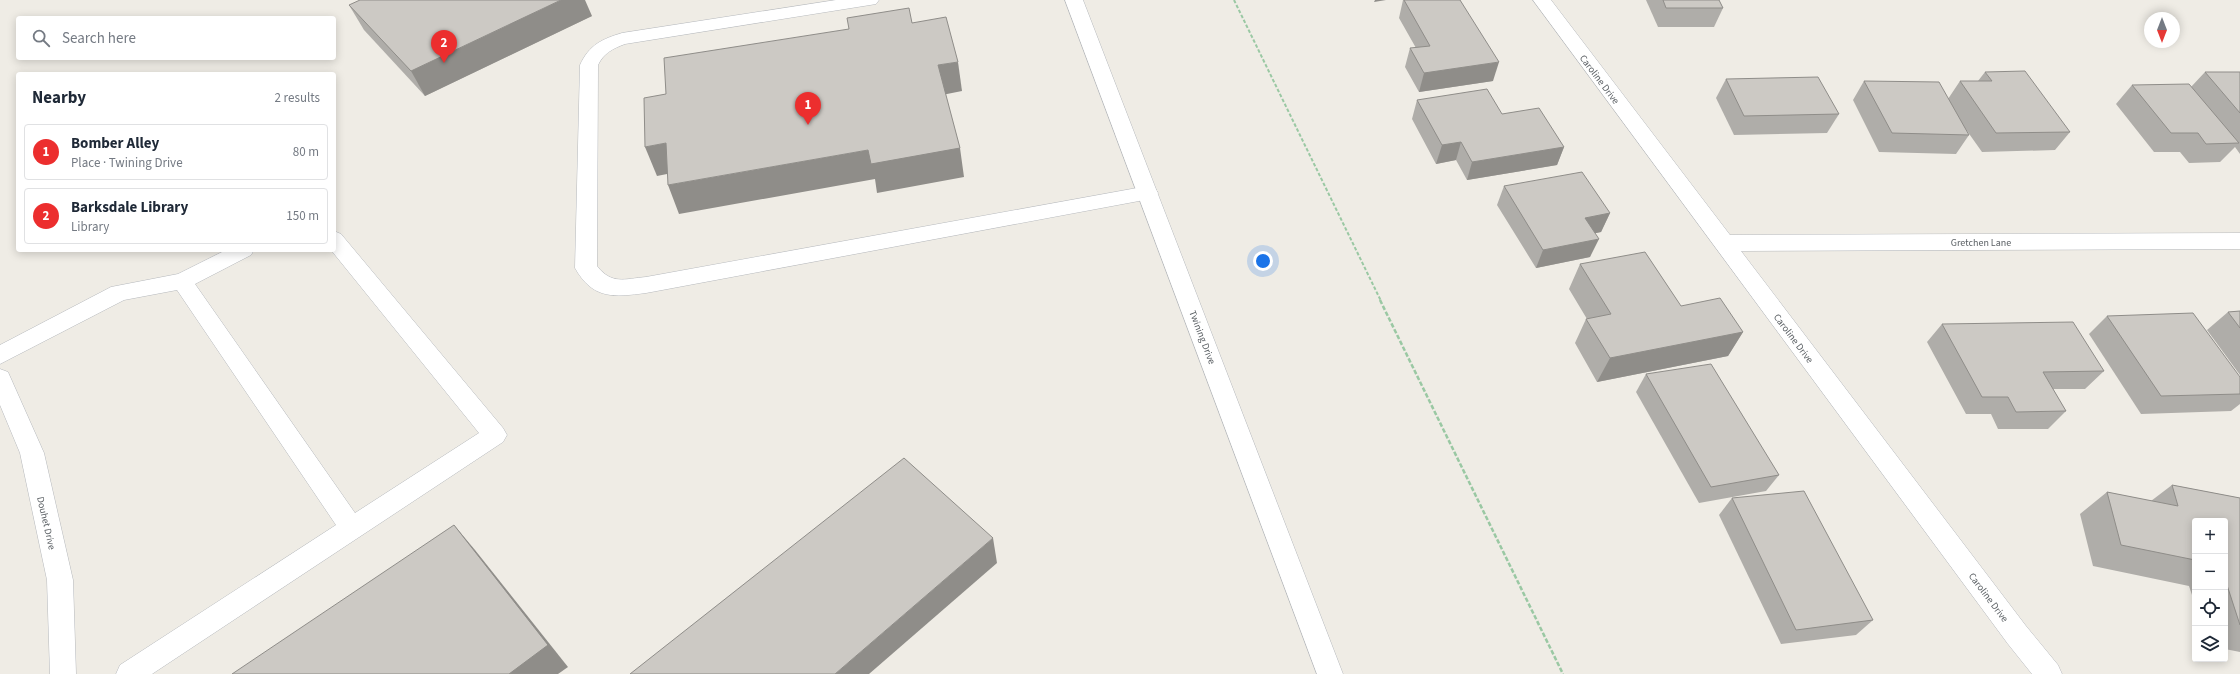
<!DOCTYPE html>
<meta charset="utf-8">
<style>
:root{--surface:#fff;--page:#f2f2f3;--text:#1f2937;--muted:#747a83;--line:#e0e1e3;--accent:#ec2e2e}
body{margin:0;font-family:"Source Sans 3",sans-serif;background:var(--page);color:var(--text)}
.controls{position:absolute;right:12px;bottom:12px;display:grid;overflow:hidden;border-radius:4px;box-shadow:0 2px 10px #0003}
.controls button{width:36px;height:36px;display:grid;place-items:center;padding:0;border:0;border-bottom:1px solid var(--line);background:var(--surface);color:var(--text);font:20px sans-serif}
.compass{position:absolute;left:2144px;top:12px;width:36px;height:36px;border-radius:50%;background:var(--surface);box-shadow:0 2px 10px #0003;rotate:180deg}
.you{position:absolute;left:1263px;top:261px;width:14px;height:14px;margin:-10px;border:3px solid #fff;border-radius:50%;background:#1a73e8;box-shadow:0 0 0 6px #1a73e833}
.badge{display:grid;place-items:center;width:26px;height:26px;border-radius:50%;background:var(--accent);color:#fff;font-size:13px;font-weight:700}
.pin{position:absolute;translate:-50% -33px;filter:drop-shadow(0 1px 2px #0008)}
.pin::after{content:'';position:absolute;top:21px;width:14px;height:12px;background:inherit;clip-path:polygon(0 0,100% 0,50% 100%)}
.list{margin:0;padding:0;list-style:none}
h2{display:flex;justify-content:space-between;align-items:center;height:52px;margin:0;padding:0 16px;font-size:17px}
h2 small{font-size:13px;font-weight:400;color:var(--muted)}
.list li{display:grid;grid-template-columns:26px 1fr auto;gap:12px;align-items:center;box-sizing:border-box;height:56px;margin:0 8px 8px;padding:0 8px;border:1px solid var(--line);border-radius:4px}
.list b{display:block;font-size:15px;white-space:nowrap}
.list p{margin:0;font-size:13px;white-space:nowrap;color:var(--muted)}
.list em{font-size:13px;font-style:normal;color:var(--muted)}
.icon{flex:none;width:22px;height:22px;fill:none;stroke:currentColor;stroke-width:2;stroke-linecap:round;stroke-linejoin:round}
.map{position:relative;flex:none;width:2240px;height:674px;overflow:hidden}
.search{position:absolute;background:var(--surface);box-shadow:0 2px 10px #0003;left:16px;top:16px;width:320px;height:44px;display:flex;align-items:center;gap:10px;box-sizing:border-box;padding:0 14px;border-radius:4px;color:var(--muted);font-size:15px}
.panel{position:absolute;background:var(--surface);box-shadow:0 2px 10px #0003;left:16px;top:72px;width:320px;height:180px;border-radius:4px}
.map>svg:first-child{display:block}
</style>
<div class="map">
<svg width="2240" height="674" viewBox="0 0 2240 674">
<rect width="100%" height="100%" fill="#efece5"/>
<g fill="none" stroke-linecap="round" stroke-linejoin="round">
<defs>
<g id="lane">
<path d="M836 0H879L876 4 870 5 625 44C612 49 604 53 598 65L597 266C612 285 624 279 646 277L1148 186 1155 188 1158 193 1155 198 646 293C614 297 593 300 575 268L580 65C589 45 602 39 622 33Z"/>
<polygon points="334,231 341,234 503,428 507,435 503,442 152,674 116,674 120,665 336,525 177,290 124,300 0,364 0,345 111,287 178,274 226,250 254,250 251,255 195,284 355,513 479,433 331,250 334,250"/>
</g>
<g id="street">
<polygon points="1065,0 1083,0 1343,674 1317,674"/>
<polygon points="1533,0 1551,0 1730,235 2240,233 2240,249 1741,251 2026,626 2058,665 2062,674 2032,674 2008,644"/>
<polygon points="0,369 8,372 44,453 73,580 76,674 50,674 47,580 20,453 0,405"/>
</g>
</defs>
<!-- lane casing -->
<use href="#lane" stroke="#b5b8bc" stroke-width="1"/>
<!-- street casing -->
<use href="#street" stroke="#b5b8bc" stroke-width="1"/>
<!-- path-far1 -->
<polyline stroke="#9ac8a3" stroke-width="2" stroke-dasharray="3.5 2" stroke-linecap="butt" points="1234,0 1381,301"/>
<!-- path -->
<polyline stroke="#9ac8a3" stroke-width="2.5" stroke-dasharray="4.5 2" stroke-linecap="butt" points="1380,300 1563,674"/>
<!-- lane -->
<use href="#lane" fill="#fff" fill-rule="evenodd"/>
<!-- street -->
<use href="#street" fill="#fff" fill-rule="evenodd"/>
</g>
<!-- wall -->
<g fill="#afada9">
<polygon points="1403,0 1460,0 1493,81 1419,92 1405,67 1410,48 1416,48 1399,18"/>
<polygon points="1646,0 1719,0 1723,8 1714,27 1658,27"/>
<polygon points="349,5 592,16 425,96 364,30"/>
<polygon points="1985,72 2070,132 2055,150 1982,152 1965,128 1969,135 1956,154 1879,152 1853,100 1864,81 1948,99 1960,81 1978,81"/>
<polygon points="2205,72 2240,72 2240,154 2235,147 2220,162 2189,163 2180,152 2154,152 2116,104 2132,85 2191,87"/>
<polygon points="1726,79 1839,114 1827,133 1734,135 1716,98"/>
<polygon points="1417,100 1502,114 1564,147 1557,165 1467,180 1456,160 1436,164 1412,119"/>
<polygon points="1504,186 1610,213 1601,232 1595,233 1590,257 1536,268 1497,205"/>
<polygon points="1580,264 1681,306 1743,332 1728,356 1597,382 1575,343 1586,319 1587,319 1569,289"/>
<polygon points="2240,311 2240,375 2207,330 2228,312"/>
<polygon points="2107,316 2240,377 2240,404 2231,411 2141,414 2089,334"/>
<polygon points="1942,324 2104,371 2085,389 2053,389 2066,411 2048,429 1998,429 1991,414 1966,414 1927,342"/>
<polygon points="1646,374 1779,475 1766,491 1699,503 1636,392"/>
<polygon points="2172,485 2240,498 2240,652 2225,649 2225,521 2195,521 2195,604 2189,586 2093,566 2080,514 2107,492 2151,501"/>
<polygon points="1732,498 1873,620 1856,635 1781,644 1719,515"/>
</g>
<!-- shaded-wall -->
<g fill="#8f8d89">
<polygon points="561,0 585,0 592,16 425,96 411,71"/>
<polygon points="1375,0 1386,0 1374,2"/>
<polygon points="958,62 962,91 942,95 938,65"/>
<polygon points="1499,62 1493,81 1419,92 1424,73"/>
<polygon points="1461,142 1456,160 1436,164 1442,145"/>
<polygon points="666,143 677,172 657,176 645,147"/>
<polygon points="1564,147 1557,165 1467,180 1472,162"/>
<polygon points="960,148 964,177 877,193 875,179 679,214 668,185 868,150"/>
<polygon points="1610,213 1601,232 1577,237 1585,218"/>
<polygon points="1599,239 1590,257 1536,268 1543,250"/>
<polygon points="1743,332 1728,356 1597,382 1610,358"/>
<polygon points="454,525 475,550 568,667 558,674 509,674"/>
<polygon points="993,538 997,563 869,674 835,674"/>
</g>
<!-- building -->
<g fill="#ccc9c4" stroke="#8f8d89">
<polygon points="360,0 561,0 411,71 349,5"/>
<polygon points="1404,0 1460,0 1499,62 1424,73 1410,48 1430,46"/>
<polygon points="1663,0 1719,0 1723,8 1666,8"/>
<polygon points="909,8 912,23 946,17 958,62 938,65 960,148 871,164 868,150 668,185 666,143 645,147 644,98 666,94 664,58 849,29 847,18"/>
<polygon points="2025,71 2070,132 1996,133 1960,81 1992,81 1985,72"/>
<polygon points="2205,72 2240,72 2240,113"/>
<polygon points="1818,77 1839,114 1744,116 1726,79"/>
<polygon points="1864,81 1939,82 1969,135 1892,133"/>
<polygon points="2189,84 2239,143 2206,144 2198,133 2171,133 2132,85"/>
<polygon points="1487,89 1502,114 1539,108 1564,147 1472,162 1461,142 1442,145 1417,100"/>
<polygon points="1582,172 1610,213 1585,218 1599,239 1543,250 1504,186"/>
<polygon points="1645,252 1681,306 1720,298 1743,332 1610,358 1586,319 1611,314 1580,264"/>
<polygon points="2240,311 2240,328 2228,312"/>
<polygon points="2193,313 2240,377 2240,394 2161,396 2107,316"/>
<polygon points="2073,322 2104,371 2043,372 2066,411 2016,412 2008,397 1982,397 1942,324"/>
<polygon points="1711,364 1779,475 1711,487 1646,374"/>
<polygon points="904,458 993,538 835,674 630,674"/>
<polygon points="2172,485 2240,498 2240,625 2225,579 2225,521 2195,521 2195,560 2121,545 2107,492 2178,506"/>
<polygon points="1804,491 1873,620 1796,630 1732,498"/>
<polygon points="454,525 548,645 509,674 232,674"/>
</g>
<g text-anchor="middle" stroke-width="3.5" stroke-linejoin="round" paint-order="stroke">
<!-- street labels -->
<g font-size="10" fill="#5c6165" stroke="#fff">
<text transform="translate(1600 79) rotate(53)" y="4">Caroline Drive</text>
<text x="1981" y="246">Gretchen Lane</text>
<text transform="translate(1203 337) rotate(69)" y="4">Twining Drive</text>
<text transform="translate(1794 338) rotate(53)" y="4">Caroline Drive</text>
<text transform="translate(47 523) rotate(77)" y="4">Douhet Drive</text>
<text transform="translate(1989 597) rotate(53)" y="4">Caroline Drive</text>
</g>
</g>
</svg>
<div class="controls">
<button>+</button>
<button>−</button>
<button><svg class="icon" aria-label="locate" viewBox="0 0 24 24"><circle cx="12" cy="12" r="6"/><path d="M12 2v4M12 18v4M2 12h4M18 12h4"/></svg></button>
<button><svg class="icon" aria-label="layers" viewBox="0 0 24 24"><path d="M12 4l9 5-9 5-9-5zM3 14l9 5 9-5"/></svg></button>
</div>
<svg class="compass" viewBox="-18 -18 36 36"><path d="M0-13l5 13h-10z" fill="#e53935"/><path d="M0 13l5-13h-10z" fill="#747a83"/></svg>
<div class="you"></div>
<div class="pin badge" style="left:808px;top:125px">1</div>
<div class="pin badge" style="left:444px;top:63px">2</div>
<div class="search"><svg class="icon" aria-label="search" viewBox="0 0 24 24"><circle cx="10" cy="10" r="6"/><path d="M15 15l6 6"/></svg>Search here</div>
<section class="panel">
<h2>Nearby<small>2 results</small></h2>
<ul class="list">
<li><span class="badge">1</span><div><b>Bomber Alley</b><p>Place · Twining Drive</p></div><em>80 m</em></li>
<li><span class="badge">2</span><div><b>Barksdale Library</b><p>Library</p></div><em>150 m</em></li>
</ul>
</section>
</div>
